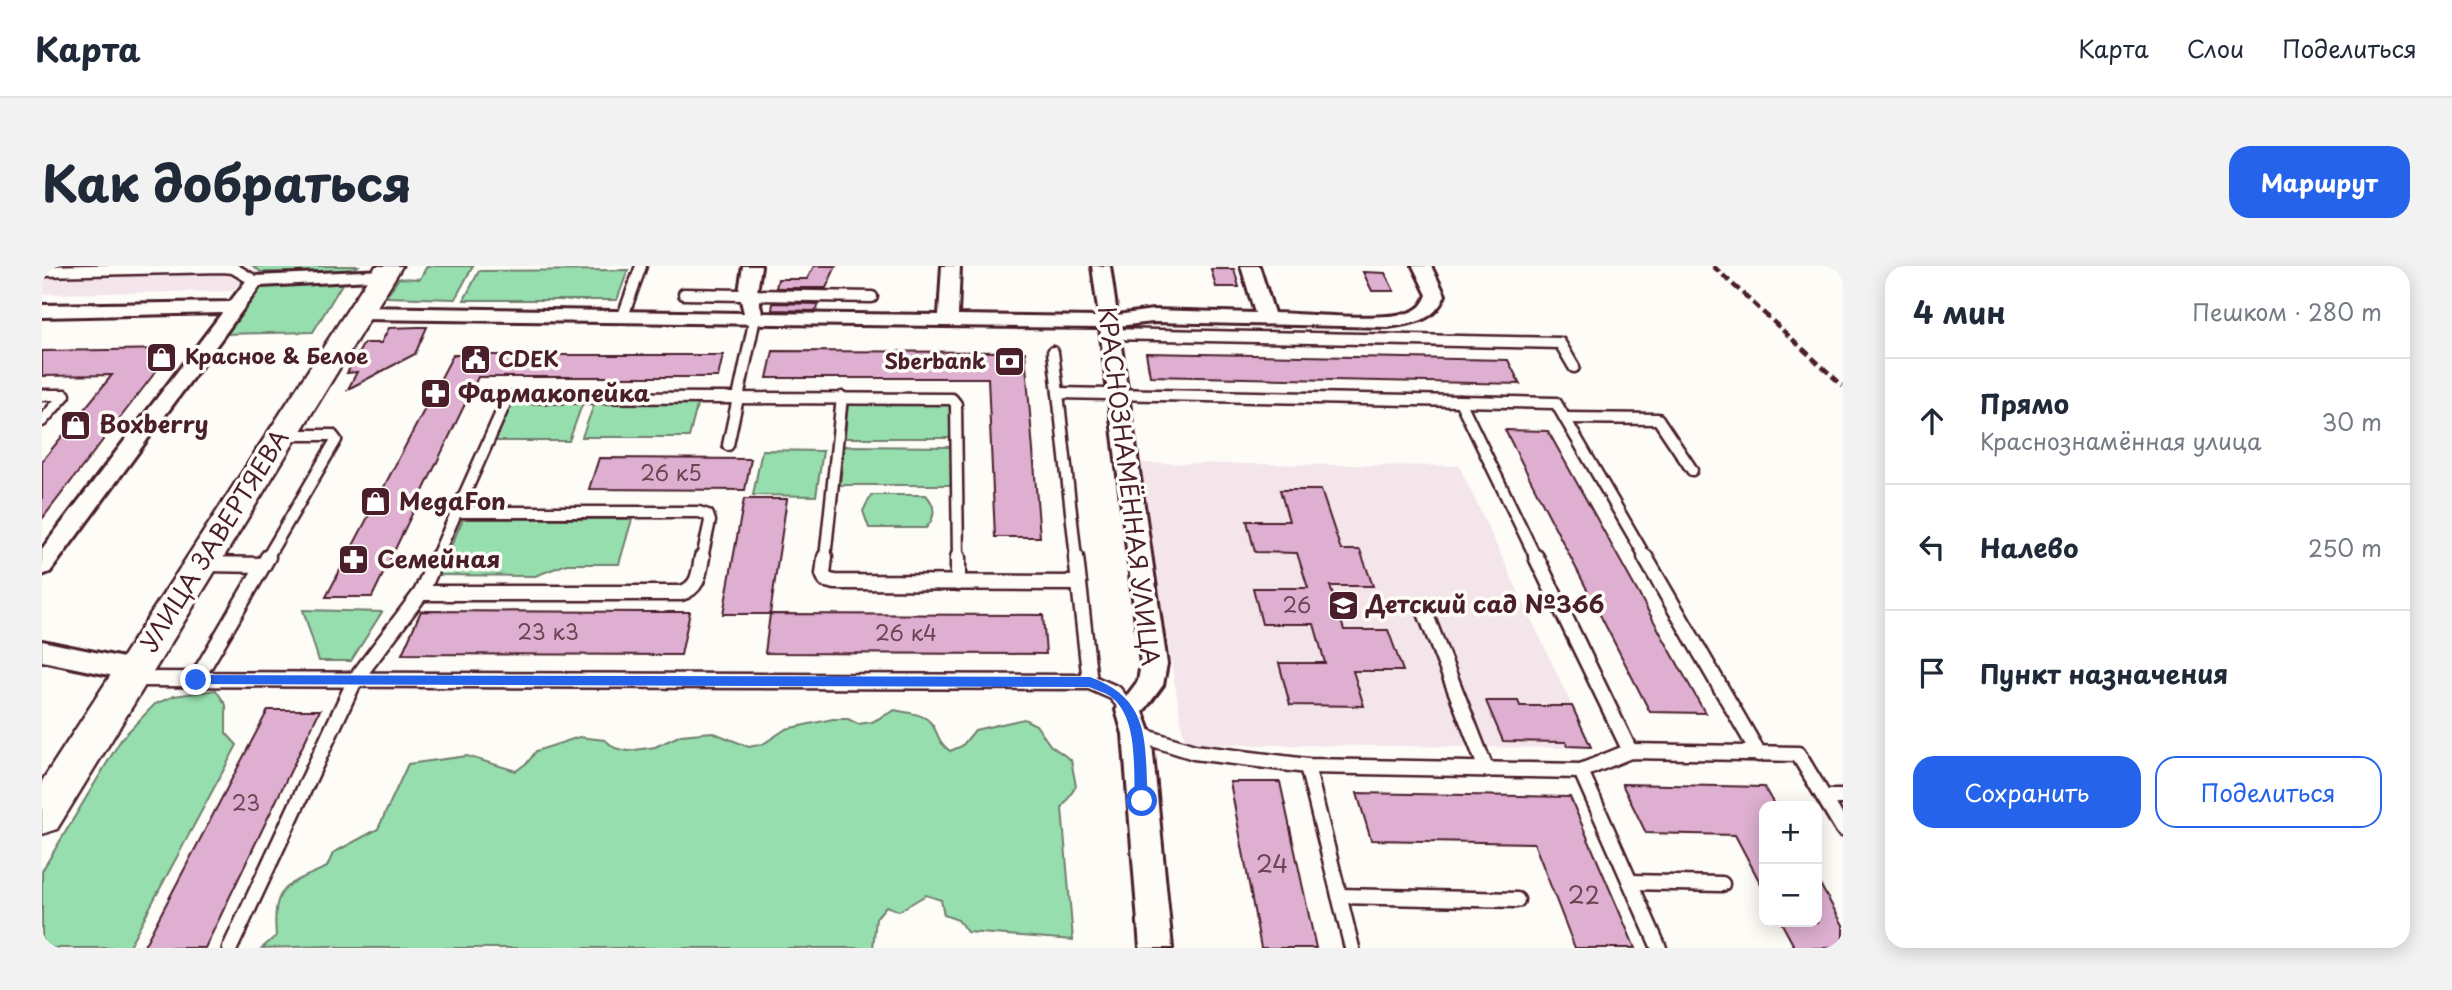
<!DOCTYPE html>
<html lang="ru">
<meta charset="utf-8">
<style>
:root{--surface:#fff;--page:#f2f2f3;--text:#1f2937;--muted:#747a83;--line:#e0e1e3;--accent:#2563eb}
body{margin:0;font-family:"Playpen Sans",sans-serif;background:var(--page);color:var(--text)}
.controls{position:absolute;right:21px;bottom:21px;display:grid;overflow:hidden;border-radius:14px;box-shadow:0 4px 18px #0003}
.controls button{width:63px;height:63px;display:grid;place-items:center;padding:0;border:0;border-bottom:2px solid var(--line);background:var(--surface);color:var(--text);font:35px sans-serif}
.stop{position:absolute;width:21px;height:21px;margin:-16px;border:5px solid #2563eb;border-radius:50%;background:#fff}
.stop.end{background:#2563eb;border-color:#fff;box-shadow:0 2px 7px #0008}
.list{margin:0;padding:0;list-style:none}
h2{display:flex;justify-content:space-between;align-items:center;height:91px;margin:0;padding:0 28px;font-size:30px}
h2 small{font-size:23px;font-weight:400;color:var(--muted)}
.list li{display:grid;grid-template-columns:46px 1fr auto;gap:21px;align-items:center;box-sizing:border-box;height:126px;padding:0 28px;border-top:2px solid var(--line)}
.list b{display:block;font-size:26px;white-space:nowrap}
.list p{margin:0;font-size:23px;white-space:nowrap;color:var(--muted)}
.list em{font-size:23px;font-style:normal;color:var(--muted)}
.actions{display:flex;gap:14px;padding:21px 28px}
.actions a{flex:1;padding:16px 0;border:2px solid var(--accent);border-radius:21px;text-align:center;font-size:24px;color:var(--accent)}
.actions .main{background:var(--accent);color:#fff}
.icon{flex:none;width:38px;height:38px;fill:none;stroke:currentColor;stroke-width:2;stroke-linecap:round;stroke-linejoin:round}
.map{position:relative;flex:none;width:1801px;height:682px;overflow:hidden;border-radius:21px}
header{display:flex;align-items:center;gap:42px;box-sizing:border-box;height:98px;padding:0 35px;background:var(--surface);border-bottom:2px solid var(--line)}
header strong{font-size:33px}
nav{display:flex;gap:38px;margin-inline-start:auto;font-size:24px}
.intro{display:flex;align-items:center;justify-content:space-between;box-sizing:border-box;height:168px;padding:0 42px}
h1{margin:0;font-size:49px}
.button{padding:18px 32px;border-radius:21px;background:var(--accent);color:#fff;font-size:24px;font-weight:700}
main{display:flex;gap:42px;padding:0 42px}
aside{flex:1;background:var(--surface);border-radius:21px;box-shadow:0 4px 18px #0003}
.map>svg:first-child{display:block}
</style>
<header>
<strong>Карта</strong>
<nav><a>Карта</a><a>Слои</a><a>Поделиться</a></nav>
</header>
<div class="intro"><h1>Как добраться</h1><a class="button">Маршрут</a></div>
<main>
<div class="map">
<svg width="1801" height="682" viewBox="0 0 1801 682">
<rect width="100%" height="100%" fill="#fdfcf7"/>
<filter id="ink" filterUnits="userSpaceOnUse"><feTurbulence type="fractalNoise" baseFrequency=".0143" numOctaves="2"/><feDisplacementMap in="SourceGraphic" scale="14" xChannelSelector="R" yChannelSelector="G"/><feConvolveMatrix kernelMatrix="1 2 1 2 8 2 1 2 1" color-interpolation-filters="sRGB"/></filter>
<g filter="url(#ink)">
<!-- built -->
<g fill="#f4e5eb">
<polygon points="196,6 191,13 200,13 191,25 0,28 0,9"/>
<polygon points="1095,197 1417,200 1550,482 1143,478"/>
</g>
<!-- green -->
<g fill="#96dead" stroke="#707e6c" stroke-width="2">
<polygon points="211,0 316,0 308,6 219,6"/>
<polygon points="385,0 431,0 413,33 344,31 357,12 378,13"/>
<polygon points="586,4 575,34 422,34 437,5"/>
<polygon points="303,13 271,66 182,68 219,15"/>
<polygon points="469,133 542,133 527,175 451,175"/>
<polygon points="553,136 656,136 647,171 540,171"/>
<polygon points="806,136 909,136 909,172 803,172"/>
<polygon points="802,180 909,181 909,219 798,219"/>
<polygon points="720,184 781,185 774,230 711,229"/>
<path d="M829 229H884C894 240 894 251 884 262H827L821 245Z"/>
<polygon points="421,253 590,253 577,298 525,298 493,310 396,309"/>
<polygon points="261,344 340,346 309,395 277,395"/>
<polygon points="174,424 184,439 184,467 195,479 86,682 0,682 0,605 80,472 113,438 132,430"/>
<path d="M853 444C864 447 880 447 888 456 897 466 894 475 908 485L920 480 933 464 982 453 994 459 1008 479 1029 494 1034 520 1020 542 1031 674 925 666 916 654 902 649 899 634 884 629 857 645 844 640 834 652 831 682H296L291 680 220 682 234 670C230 621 243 619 285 601L291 587 336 563 366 498 425 490 474 505 486 496 494 485 537 471 563 474 573 482 586 485 613 481 639 469 670 466 707 481 721 478 744 463 791 453H806L816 458 830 456Z"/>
</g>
<!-- building -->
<g fill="#deafd0" stroke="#4a1f2b" stroke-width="2">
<polygon points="772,0 794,0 784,22 734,22 736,13 765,13"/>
<polygon points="1169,3 1192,3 1197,21 1174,21"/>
<polygon points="1321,6 1343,7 1352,25 1330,25"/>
<polygon points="731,37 777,38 774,45 730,44"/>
<polygon points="376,61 385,61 373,88 306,123 315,106 305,107 322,77 339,77 347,62"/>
<polygon points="131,83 102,121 0,253 0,195 70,109 0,110 0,85"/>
<polygon points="731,85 983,86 998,271 953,271 946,112 725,112"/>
<polygon points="1104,87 1466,94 1478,118 1108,110"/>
<polygon points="411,89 681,89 676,111 436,111 330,331 284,331"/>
<polygon points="1463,164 1506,165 1663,447 1608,446"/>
<polygon points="557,192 709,193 703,224 547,223"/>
<polygon points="1238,224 1279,224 1299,284 1318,284 1331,320 1288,320 1302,364 1346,364 1361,405 1311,405 1322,440 1248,439 1237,397 1283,397 1272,358 1220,358 1211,322 1266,322 1255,287 1213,286 1205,255 1247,255"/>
<polygon points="702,233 745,233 728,348 681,348"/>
<polygon points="379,345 607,346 648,346 639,389 360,388"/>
<polygon points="728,348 1001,349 1004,388 723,387"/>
<polygon points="1444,435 1476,435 1478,440 1530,440 1549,481 1526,480 1524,476 1461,475"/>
<polygon points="226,444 278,444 163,682 101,682"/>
<polygon points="1188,516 1238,516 1274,682 1219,682"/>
<polygon points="1580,518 1722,521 1733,540 1722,540 1722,624 1693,569 1604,567"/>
<polygon points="1315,527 1528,531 1593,682 1533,682 1492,577 1329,574"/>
<polygon points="1775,613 1801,659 1801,682 1753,682 1739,656 1775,656"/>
</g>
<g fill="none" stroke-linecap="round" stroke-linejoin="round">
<defs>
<g id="service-far1">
<polyline points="0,5 181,1 191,2 213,15"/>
<polyline points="642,28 830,31"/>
<polyline points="581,50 599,0"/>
<polyline points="1067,68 1518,77 1532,101"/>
<polyline points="1011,86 1016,127"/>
<polyline points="0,129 23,129 0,155"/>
<polyline points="1418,135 1494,292"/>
<polyline points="1523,152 1616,153 1650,204"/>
<polyline points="686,179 713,52"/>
<polyline points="415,246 657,246 666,249 668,255 660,292"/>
<polyline points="225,292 294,174 290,169 241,169"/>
<polyline points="394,292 466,131 910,133 914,138 916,292"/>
<polyline points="783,292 800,131"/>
<polyline points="1034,292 1016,127 1514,137 1604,292"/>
</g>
<g id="service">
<polyline points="783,291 781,308 784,314 793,316 1037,317"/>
<polyline points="916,291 916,317"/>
<polyline points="1034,291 1048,416"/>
<polyline points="1494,291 1588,485"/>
<polyline points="1603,291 1717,488"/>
<polyline points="162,298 221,299"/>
<path d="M379 327H639C657 322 657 307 660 291"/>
<polyline points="1382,344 1444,503"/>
<polyline points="92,413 1048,416 1073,427 1087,444"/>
<polyline points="154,414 226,291"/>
<polyline points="1095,468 1152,486 1265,500 1539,505 1588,485 1756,488 1801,563"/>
<polyline points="1265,500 1310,682"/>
<polyline points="1539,505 1617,682"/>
<polyline points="1782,531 1801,531"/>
<polyline points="1588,616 1680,618"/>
<polyline points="1297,630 1475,634"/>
<polyline points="188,682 313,414 379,327 395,291"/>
</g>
<g id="minor">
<path d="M701 0H719L715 26 720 47 897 49 900 0H918L916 49 1057 51 1050 0H1068L1075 49 1111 44 1213 47 1199 0H1217L1232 47C1267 48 1335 55 1366 47 1376 44 1381 39 1385 29L1371 0H1389L1403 29C1393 55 1371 58 1346 61L1111 56 1076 60 1125 398 1121 419 1101 446 1109 468 1130 682H1098L1081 468 1074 444 1096 415 1099 398 1058 62 317 53 308 47 317 41 702 47 697 26Z"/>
<polygon points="342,4 348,5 351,9 348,13 218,20 8,306 0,309 0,283 180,47 0,51 0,39 188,36 207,11 213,10"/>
<polygon points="0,375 91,394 100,397 104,404 100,411 91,414 0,395"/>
</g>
<polygon id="secondary" points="334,0 360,0 15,563 0,568 0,515"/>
</defs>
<!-- service-far1 casing -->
<use href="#service-far1" stroke="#4a1f2b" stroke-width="15"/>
<!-- service casing -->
<use href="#service" stroke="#4a1f2b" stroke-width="19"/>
<!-- minor casing -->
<use href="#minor" stroke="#4a1f2b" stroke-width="6"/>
<!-- secondary casing -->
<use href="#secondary" stroke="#4a1f2b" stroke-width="5"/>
<!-- service-far1 -->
<use href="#service-far1" stroke="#fdfcf7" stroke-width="10"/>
<!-- service -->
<use href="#service" stroke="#fdfcf7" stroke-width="14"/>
<!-- minor -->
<use href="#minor" fill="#fdfcf7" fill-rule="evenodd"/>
<!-- secondary -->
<use href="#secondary" fill="#fdfcf7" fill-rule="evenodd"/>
<!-- rail -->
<polyline stroke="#4a1f2b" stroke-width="4.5" stroke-dasharray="9 4.5" stroke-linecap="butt" points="1671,0 1801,120"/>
</g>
</g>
<!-- route -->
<path fill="#2563eb" d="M154 409 1048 411C1111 434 1102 478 1106 535L1100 541 1093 535C1091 503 1097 451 1068 430 1062 426 1054 424 1047 421L154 418 148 414Z"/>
<!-- icons -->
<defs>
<symbol id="shop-square" viewBox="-11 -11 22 22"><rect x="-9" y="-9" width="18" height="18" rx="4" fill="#4a1f2b" stroke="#fdfcf7"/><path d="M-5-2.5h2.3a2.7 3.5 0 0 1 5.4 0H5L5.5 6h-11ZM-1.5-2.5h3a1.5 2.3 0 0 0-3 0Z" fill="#fff"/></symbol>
<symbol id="civic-square" viewBox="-11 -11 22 22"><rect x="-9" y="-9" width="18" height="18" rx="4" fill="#4a1f2b" stroke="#fdfcf7"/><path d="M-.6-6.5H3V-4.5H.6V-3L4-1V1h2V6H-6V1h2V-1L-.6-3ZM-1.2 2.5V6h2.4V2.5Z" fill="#fff"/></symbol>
<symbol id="bank-square" viewBox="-11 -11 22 22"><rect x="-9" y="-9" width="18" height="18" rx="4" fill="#4a1f2b" stroke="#fdfcf7"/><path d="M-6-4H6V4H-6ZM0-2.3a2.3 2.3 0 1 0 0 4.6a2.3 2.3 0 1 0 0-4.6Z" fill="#fff"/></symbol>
<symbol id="pharmacy-square" viewBox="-11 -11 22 22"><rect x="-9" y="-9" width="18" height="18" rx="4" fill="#4a1f2b" stroke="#fdfcf7"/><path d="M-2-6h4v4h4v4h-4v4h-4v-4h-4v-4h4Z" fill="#fff"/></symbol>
<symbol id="school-square" viewBox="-11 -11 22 22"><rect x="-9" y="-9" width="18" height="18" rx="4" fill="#4a1f2b" stroke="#fdfcf7"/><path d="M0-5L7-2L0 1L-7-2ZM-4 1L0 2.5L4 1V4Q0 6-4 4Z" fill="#fff"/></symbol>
</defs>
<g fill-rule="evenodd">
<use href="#shop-square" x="102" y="74" width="35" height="35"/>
<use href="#civic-square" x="416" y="76" width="35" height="35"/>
<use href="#bank-square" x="950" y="78" width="35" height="35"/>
<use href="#pharmacy-square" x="376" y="110" width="35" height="35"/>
<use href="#shop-square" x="16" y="142" width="35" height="35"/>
<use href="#shop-square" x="316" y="218" width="35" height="35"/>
<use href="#pharmacy-square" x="294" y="276" width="35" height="35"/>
<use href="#school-square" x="1284" y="322" width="35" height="35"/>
</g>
<g text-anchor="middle" stroke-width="7" stroke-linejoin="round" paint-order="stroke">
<!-- far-poi labels -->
<g font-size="21" font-weight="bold" fill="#4a1f2b" stroke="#fdfcf7" text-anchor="start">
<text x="143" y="98">Красное &amp; Белое</text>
<text x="456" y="101">CDEK</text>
<text x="944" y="103" text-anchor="end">Sberbank</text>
</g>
<!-- number labels -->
<g font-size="21" fill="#6f4354">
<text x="629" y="215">26 к5</text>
<text x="1255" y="347">26</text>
<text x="506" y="374">23 к3</text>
<text x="864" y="375">26 к4</text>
<text x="204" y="545">23</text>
</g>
<!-- poi labels -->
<g font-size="24" font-weight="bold" fill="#4a1f2b" stroke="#fdfcf7" text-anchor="start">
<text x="416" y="136">Фармакопейка</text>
<text x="57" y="167">Boxberry</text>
<text x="357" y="244">MegaFon</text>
<text x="335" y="302">Семейная</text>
<text x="1324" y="347">Детский сад №366</text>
</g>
<!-- street labels -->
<g font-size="24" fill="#4a1f2b" stroke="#fdfcf7">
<text transform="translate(1086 220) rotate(83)" y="8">КРАСНОЗНАМЁННАЯ УЛИЦА</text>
<text transform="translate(173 275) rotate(-58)" y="8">УЛИЦА ЗАВЕРТЯЕВА</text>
</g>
<!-- near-number labels -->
<g font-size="24" fill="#6f4354">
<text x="1230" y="607">24</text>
<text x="1542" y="638">22</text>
</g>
</g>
</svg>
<div class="controls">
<button>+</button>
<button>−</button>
</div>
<div class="stop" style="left:1100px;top:535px"></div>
<div class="stop end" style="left:154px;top:414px"></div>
</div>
<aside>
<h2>4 мин<small>Пешком · 280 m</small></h2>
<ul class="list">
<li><svg class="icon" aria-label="ahead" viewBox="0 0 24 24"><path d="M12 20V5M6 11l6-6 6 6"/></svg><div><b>Прямо</b><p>Краснознамённая улица</p></div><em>30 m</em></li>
<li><svg class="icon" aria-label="left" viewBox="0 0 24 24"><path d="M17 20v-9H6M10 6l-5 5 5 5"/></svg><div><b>Налево</b></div><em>250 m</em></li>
<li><svg class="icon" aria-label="arrive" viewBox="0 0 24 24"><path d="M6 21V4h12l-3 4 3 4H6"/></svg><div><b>Пункт назначения</b></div></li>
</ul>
<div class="actions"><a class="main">Сохранить</a><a>Поделиться</a></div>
</aside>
</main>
